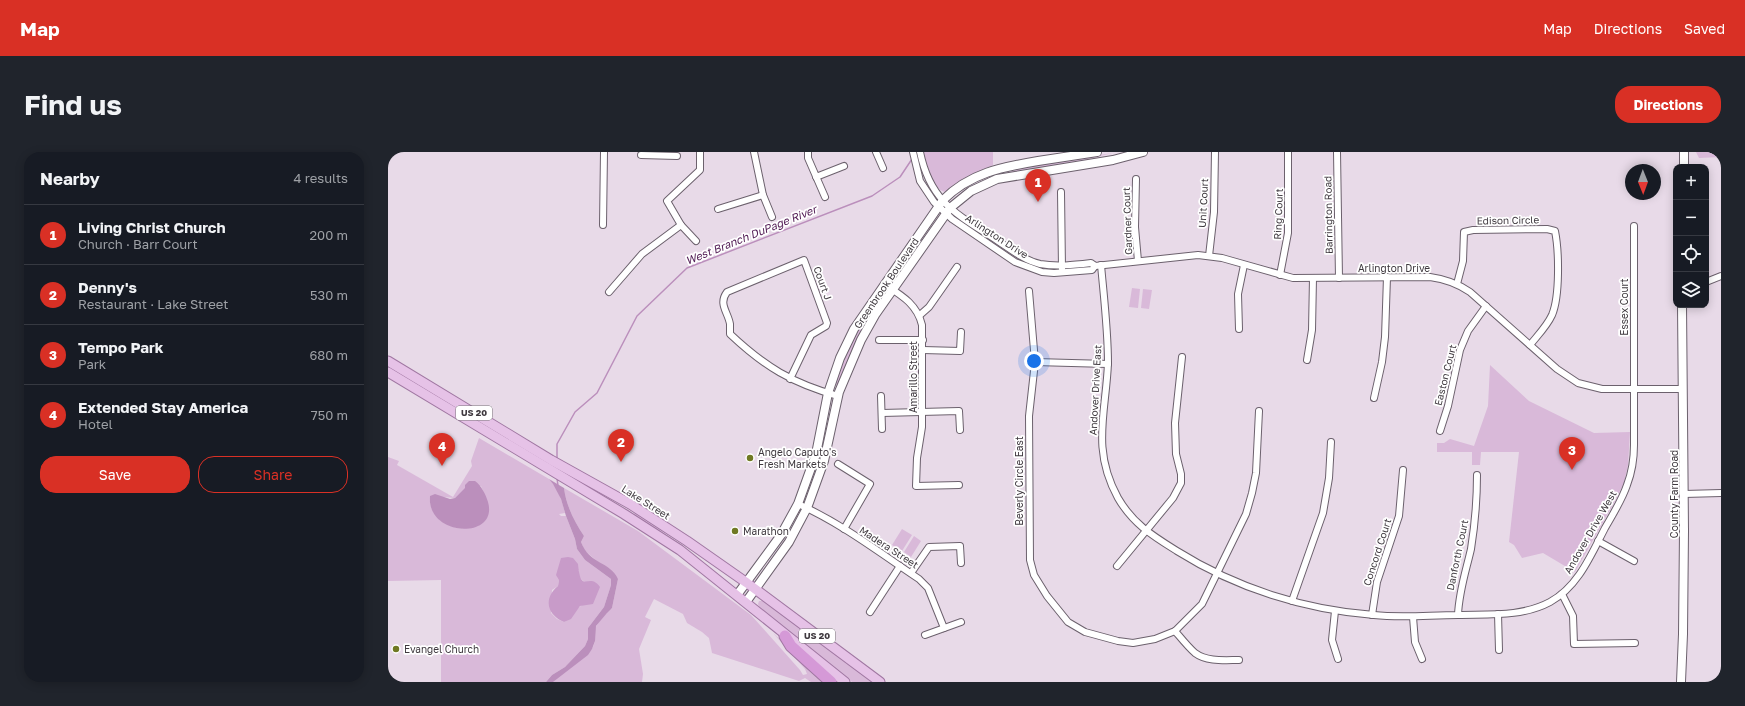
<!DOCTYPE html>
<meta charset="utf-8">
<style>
:root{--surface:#171b24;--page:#20242c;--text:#f1f3f6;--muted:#9ea1a6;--line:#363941;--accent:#d93025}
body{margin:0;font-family:"Golos Text",sans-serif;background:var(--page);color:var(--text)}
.controls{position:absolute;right:12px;top:12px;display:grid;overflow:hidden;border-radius:8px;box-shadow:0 2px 10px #0003}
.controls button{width:36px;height:36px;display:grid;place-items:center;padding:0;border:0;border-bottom:1px solid var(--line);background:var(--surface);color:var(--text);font:20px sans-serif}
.compass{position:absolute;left:1237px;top:12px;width:36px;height:36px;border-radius:50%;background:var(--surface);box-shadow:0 2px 10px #0003;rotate:179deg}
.you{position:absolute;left:646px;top:209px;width:14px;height:14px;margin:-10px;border:3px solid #fff;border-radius:50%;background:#1a73e8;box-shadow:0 0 0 6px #1a73e833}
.badge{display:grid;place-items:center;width:26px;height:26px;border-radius:50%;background:var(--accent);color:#fff;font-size:13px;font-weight:700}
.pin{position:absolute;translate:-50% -33px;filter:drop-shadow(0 1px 2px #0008)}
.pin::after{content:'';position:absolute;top:21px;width:14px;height:12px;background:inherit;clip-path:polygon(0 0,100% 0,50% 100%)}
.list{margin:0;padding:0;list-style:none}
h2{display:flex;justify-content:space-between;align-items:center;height:52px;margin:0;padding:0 16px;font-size:17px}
h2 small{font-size:13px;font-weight:400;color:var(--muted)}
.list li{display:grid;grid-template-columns:26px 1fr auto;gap:12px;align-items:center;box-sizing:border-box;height:60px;padding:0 16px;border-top:1px solid var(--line)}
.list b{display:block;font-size:15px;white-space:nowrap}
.list p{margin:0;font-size:13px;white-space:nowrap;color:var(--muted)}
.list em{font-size:13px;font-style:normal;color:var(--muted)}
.actions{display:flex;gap:8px;padding:12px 16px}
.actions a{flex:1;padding:9px 0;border:1px solid var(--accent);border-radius:16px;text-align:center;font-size:14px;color:var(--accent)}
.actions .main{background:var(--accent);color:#fff}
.icon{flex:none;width:22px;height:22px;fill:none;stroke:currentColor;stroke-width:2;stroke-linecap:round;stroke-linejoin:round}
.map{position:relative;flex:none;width:1333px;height:530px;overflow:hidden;border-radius:16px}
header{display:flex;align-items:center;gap:24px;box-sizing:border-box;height:56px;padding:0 20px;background:var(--accent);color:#fff}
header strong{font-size:19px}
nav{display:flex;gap:22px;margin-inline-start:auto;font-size:14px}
.intro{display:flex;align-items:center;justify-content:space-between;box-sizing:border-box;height:96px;padding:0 24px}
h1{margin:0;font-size:28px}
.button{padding:10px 18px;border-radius:16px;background:var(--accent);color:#fff;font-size:14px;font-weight:700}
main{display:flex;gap:24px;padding:0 24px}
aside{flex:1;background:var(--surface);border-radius:16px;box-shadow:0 2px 10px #0003}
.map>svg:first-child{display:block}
</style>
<header>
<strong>Map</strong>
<nav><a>Map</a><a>Directions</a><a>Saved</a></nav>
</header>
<div class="intro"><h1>Find us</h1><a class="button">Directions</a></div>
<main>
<aside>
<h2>Nearby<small>4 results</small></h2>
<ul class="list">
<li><span class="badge">1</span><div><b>Living Christ Church</b><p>Church · Barr Court</p></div><em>200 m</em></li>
<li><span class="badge">2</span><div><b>Denny's</b><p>Restaurant · Lake Street</p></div><em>530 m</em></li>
<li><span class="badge">3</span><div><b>Tempo Park</b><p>Park</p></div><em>680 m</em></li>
<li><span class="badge">4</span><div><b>Extended Stay America</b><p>Hotel</p></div><em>750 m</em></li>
</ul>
<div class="actions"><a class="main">Save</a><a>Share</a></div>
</aside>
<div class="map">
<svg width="1333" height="530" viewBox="0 0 1333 530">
<rect width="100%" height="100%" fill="#e8dae8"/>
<!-- green -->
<g fill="#d9b9d9" fill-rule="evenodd">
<path d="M536 0H605V13L574 28 557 40C543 35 540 19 535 6L537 5Z"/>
<polygon points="1308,0 1333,0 1333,5 1311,6"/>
<polygon points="724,1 690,10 608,24 639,15"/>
<path d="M589 80 665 116V118C647 121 602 93 589 80Z"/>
<polygon points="744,136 752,137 750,156 741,155"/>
<polygon points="755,137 764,138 761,157 753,156"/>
<polygon points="491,145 494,148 464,198 450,233 446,232 466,185"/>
<polygon points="1102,213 1141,249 1206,281 1242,280 1240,313 1236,331 1227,349 1187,420 1155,401 1134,406 1126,393 1121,390 1131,300 1093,300 1092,313 1084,313 1084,300 1049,300 1049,291 1056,291 1062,287 1086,294 1100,254"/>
<path d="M91 286 161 327C170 336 174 348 177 361L171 362 173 364H178L187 387 189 397 197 408 223 427V433L216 455 200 476V487L197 494 177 515 164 523 158 530H53V428L0 429V305L11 309 9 313 65 345 84 314 83 309ZM93 334 95 339 75 377C58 375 40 364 42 344L67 346 78 336ZM191 418C190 423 192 427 197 430L199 451C186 455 187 465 176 470L169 467 163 461 164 438 170 434 171 428Z"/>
<path d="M176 336 250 379 363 463 412 518 415 523 419 522 417 517 385 481 438 530H423L417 526 411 529 324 501 321 486 314 480 299 471 295 462 266 447 257 465 263 468 251 497 255 522 254 530H165C176 518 192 511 203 498 208 492 207 484 207 478 207 473 220 459 224 456L230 427 196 398 193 390 196 384C186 369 178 353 176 336Z"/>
<polygon points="247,360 296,391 252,368 246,362"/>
<polygon points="514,377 524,383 514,399 504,393"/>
<polygon points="526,384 533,389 523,405 516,400"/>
<polygon points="371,449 375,449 484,530 464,530 371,455 370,452"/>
</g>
<!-- forest -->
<path fill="#c89bc9" d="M180 405 185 406 190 412C193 444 201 419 212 435L205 452 192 454 183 467 176 470C159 463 155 446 170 434L171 428 168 423 173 406Z"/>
<!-- water -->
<g fill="#bb8fbc">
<path d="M161 327 176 336C178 353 186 369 196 384L193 390C201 412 223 410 230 427L224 456 219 461 208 474 207 489 204 497 200 503 165 530H158L164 523 177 515 197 494 200 487V476L216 455 223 433V427L197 408 189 397 187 387 178 364 173 347 165 332Z"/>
<path d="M81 329H87C93 333 98 343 100 350 111 388 38 385 42 344L47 342 62 347 67 346 77 336V333Z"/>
</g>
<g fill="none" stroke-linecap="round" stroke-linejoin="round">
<!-- stream -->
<g stroke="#bb8fbc" stroke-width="1.5">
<polyline points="169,308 169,292 187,260 209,241 249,164 299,116 484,44 512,25 524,7"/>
<polyline points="169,326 170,334"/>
</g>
<defs>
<g id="minor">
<polyline points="366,0 375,43 384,65"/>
<polyline points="420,0 420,6 437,45"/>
<polyline points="488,0 495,16"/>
<polyline points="525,0 532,29 546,50 564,67 627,110 654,120 666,121 704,118 707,114"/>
<path d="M532 0C542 49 568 62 607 87 621 96 635 108 652 112 669 115 686 113 703 111L707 114 810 103 834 106 905 126 1042 125C1057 127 1069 131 1082 140L1169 217 1190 231 1214 237H1295"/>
<polyline points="949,0 951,126"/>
<polyline points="253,3 289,4"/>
<polyline points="428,25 456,14"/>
<polyline points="748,27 747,75 750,109"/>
<polyline points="673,40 674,117"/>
<polyline points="330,57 375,43"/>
<polyline points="215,73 216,0"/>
<polyline points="308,89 293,73 279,49 312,18 312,0"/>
<polyline points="821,104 826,60 827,0"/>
<path d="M713 113C716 146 720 179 720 211 718 261 703 297 730 346 745 372 765 384 789 399 848 436 917 458 986 463 1014 466 1042 463 1070 463 1101 462 1134 465 1162 450 1190 435 1203 403 1217 376 1225 362 1234 348 1239 333 1244 320 1246 307 1246 293V74"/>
<polyline points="892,123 900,81 900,0"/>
<polyline points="1318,130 1333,124"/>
<path d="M496 132C513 143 529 152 534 173V275L529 306 528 334 571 333"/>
<path d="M1069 132 1075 109 1076 80 1085 78 1159 77 1167 79C1171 99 1172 144 1164 163 1159 174 1150 183 1142 193"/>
<polyline points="641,139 647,210 641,264 642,408 646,423 659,444 680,470 697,480 730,489 745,491 767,487 787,479 814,452 858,362 864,341 868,321 871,259"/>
<polyline points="221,140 254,102 293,73"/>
<polyline points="532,163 541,155 569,115"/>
<polyline points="851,177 850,142 856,113"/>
<polyline points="491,188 535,188"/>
<polyline points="535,198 572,199 573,180"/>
<polyline points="919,208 924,178 925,126"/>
<polyline points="647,210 720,212"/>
<path d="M402 227 423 183 438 174 439 171 416 108 339 140C330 152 340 160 342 172 342 175 342 179 342 182 377 215 404 231 450 244"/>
<polyline points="493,244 494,277"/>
<polyline points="986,246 994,210 997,185 999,125"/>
<polyline points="494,261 571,259 572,278"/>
<polyline points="1052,279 1060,254 1072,198 1080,179 1098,154"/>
<polyline points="450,312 482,332 456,377"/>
<polyline points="1296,342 1333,341"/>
<path d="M410 352C453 371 492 401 531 427L540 436 556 476"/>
<polyline points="1210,389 1246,409"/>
<polyline points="729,414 785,346 793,331 793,322 788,302 787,271 794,205"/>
<polyline points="523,421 541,395 572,394 573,411"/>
<polyline points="1174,442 1185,464 1186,492 1247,491"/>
<polyline points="904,449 935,361 941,326 943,290"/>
<polyline points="947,459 944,488 950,507"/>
<polyline points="482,460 512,414"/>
<polyline points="1110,462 1111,498"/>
<polyline points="984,463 989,430 1011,364 1015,318"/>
<path d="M1070 463C1071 439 1078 419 1083 397 1087 372 1089 348 1089 323"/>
<polyline points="1025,465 1027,490 1034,507"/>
<path d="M787 479C793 486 800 495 807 501 819 510 837 508 851 508"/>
<polyline points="537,483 573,470"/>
</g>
<g id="secondary">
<polyline points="1296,15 1296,0"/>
<path d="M349 443 393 383 410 352 428 302 440 241 452 206 466 177 555 48C582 21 614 15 650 9 670 6 689 3 709 0"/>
<polyline points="358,450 401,390 419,356 436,309 451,240 473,188 487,163 562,56 583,39 609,27 725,8 755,0"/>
<polyline points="1293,530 1295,482 1296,379 1294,153"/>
</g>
<g id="primary">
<polyline points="0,209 163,308 242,352 299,389 359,431 492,530"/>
<polyline points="0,220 236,362 292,398 457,530"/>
</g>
<polyline id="motorway" points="397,484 403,494 443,530"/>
</defs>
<!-- minor casing -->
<use href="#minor" stroke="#6c616d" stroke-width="8"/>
<!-- secondary casing -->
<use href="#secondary" stroke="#6c616d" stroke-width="10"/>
<!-- primary casing -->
<use href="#primary" stroke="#a077a2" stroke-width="11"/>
<!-- motorway casing -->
<use href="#motorway" stroke="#a077a2" stroke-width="13"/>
<!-- minor -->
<use href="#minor" stroke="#fff" stroke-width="6"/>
<!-- secondary -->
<use href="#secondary" stroke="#fff" stroke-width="8"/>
<!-- primary -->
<use href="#primary" stroke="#e6c2e7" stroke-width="9"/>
<!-- motorway -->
<use href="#motorway" stroke="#d599d7" stroke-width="11"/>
</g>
<!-- markers -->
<g fill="#6f7923" stroke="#fff" stroke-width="1.5">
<circle cx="362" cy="306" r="4"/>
<circle cx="347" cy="379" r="4"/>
<circle cx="8" cy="497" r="4"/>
</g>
<g text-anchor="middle" stroke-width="3.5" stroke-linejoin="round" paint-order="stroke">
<!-- shield labels -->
<g fill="#fff" stroke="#797479" stroke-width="1">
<rect x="68" y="254" width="36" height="14" rx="3"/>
<rect x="411" y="477" width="36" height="14" rx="3"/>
</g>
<g font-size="9" font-weight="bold" fill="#3f393f">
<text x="86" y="264">US 20</text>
<text x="429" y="487">US 20</text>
</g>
<!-- street labels -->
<g font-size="10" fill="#3f393f" stroke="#fff">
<text transform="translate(815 51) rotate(-87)" y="4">Unit Court</text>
<text transform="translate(890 62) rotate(-88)" y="4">Ring Court</text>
<text transform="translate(940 63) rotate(-91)" y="4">Barrington Road</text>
<text transform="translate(1120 68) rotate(-1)" y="4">Edison Circle</text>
<text transform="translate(739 69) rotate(-92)" y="4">Gardner Court</text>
<text transform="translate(609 84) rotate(33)" y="4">Arlington Drive</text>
<text x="1006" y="120">Arlington Drive</text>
<text transform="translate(435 131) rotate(70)" y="4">Court J</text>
<text transform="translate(498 131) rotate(-56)" y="4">Greenbrook Boulevard</text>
<text transform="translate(1236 155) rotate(-90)" y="4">Essex Court</text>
<text transform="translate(1057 223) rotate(-76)" y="4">Easton Court</text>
<text transform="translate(525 225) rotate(-90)" y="4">Amarillo Street</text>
<text transform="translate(707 238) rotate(-87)" y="4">Andover Drive East</text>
<text transform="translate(631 329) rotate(-90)" y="4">Beverly Circle East</text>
<text transform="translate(1286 342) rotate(-90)" y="4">County Farm Road</text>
<text transform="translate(258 350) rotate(32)" y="4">Lake Street</text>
<text transform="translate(1202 380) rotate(-60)" y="4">Andover Drive West</text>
<text transform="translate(501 395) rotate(33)" y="4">Madera Street</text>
<text transform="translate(989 400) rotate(-72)" y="4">Concord Court</text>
<text transform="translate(1069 403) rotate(-78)" y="4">Danforth Court</text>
</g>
<!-- poi labels -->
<g font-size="10" fill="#3f393f" stroke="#fff" text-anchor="start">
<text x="370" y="304">Angelo Caputo's<tspan x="370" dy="12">Fresh Markets</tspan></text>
<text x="355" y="383">Marathon</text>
<text x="16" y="501">Evangel Church</text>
</g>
<!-- water labels -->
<g font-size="11" font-style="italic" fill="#552058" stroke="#fff">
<text transform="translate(363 83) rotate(-22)" y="4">West Branch DuPage River</text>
</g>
</g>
</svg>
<div class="controls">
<button>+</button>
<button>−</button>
<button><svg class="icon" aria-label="locate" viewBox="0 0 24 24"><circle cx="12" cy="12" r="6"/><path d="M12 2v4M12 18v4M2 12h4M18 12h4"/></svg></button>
<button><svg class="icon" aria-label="layers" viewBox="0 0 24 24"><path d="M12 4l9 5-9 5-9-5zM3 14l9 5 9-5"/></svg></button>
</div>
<svg class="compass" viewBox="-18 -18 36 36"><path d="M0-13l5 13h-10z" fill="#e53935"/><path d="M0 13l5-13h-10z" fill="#9ea1a6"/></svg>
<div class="you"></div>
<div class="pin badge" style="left:650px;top:50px">1</div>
<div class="pin badge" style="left:233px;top:310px">2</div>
<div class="pin badge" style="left:1184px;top:318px">3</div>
<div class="pin badge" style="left:54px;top:314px">4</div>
</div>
</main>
